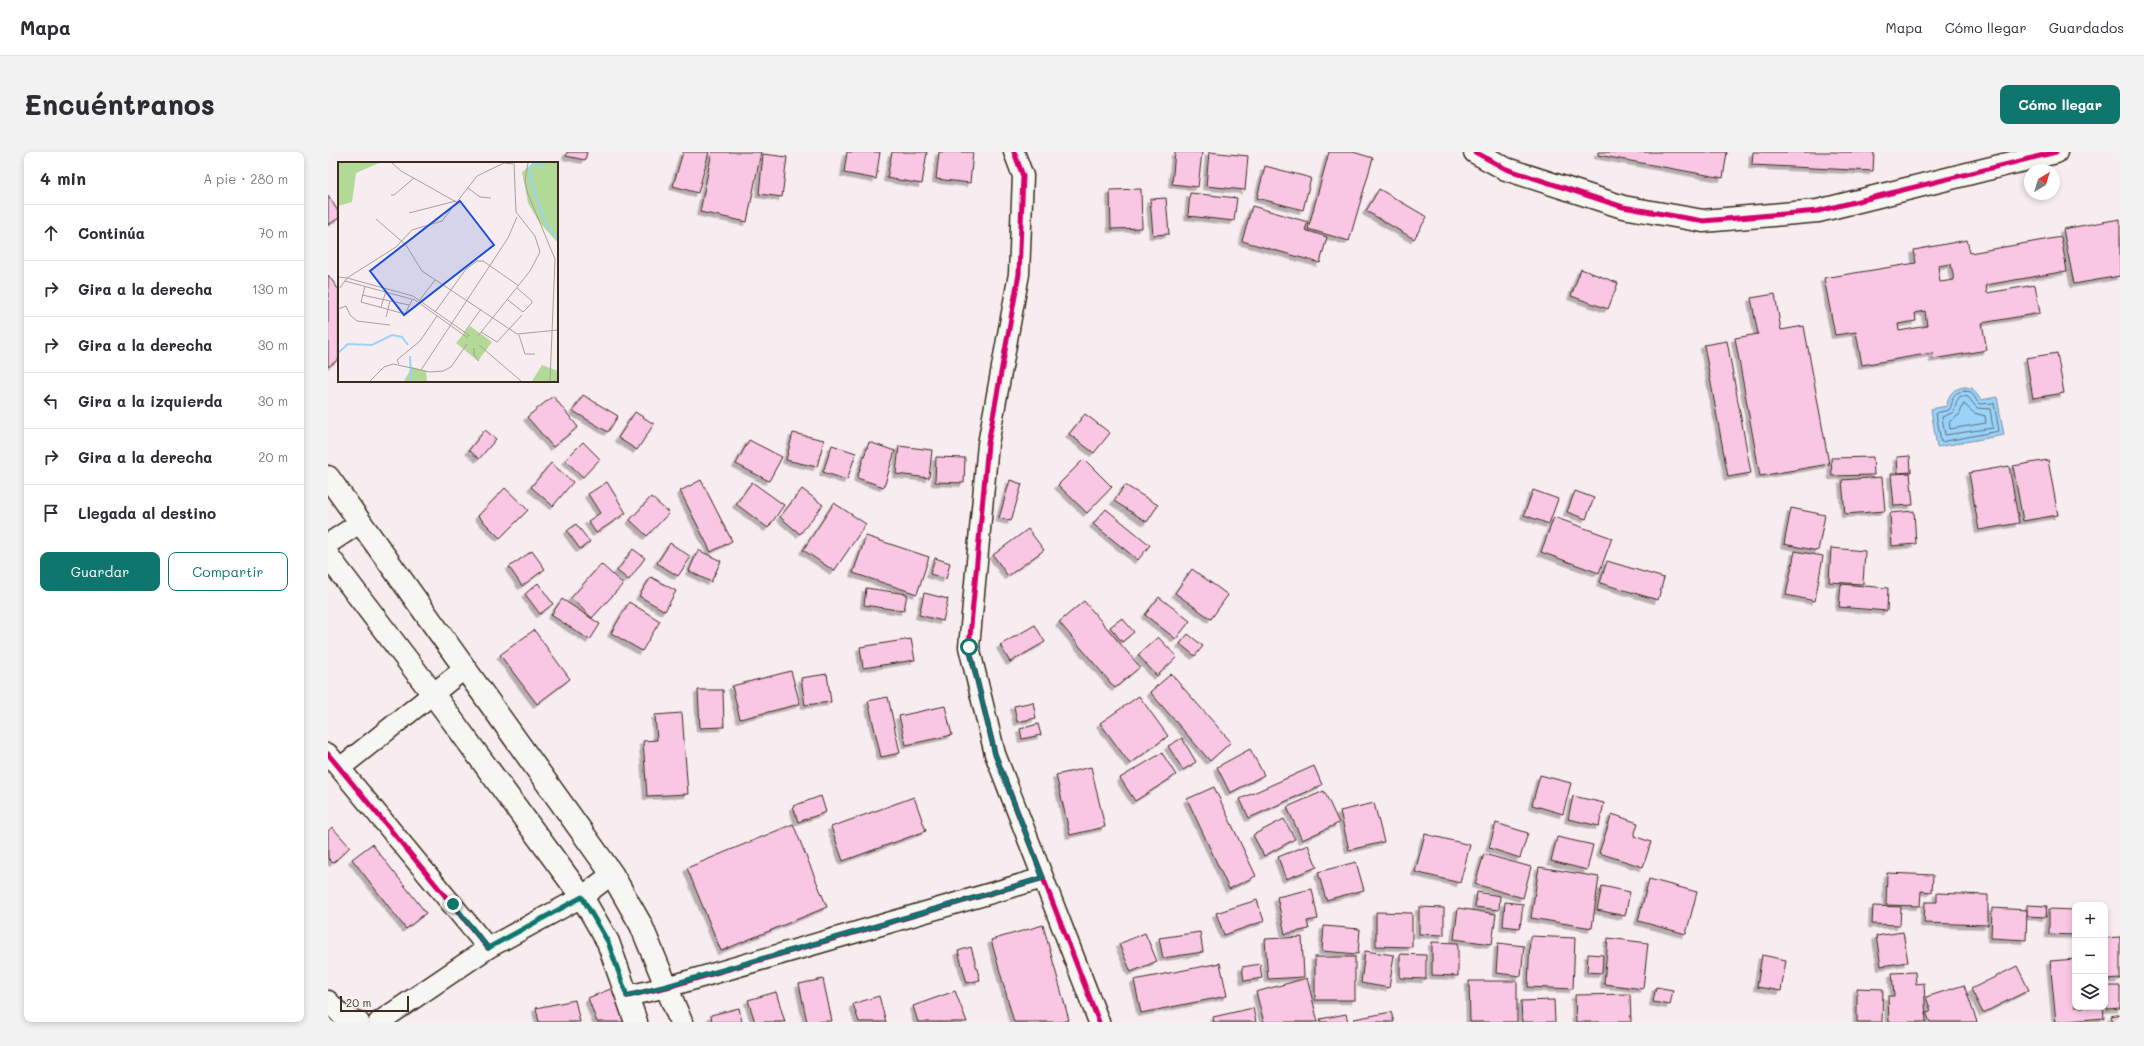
<!DOCTYPE html>
<html lang="es">
<meta charset="utf-8">
<style>
:root{--surface:#fff;--page:#f2f2f3;--text:#2b2b33;--muted:#7c7c81;--line:#e1e1e2;--accent:#0f766e}
body{margin:0;font-family:Mali,sans-serif;background:var(--page);color:var(--text)}
.controls{position:absolute;right:12px;bottom:12px;display:grid;overflow:hidden;border-radius:8px;box-shadow:0 2px 6px #0003}
.controls button{width:36px;height:36px;display:grid;place-items:center;padding:0;border:0;border-bottom:1px solid var(--line);background:var(--surface);color:var(--text);font:20px sans-serif}
.compass{position:absolute;left:1696px;top:12px;width:36px;height:36px;border-radius:50%;background:var(--surface);box-shadow:0 2px 6px #0003;rotate:38deg}
.scale{position:absolute;left:12px;bottom:10px;width:69px;box-sizing:border-box;padding-left:4px;border:2px solid #3b2a1e;border-top:0;font-size:11px;line-height:14px;white-space:nowrap;color:#3b2a1e;-webkit-text-stroke:3px #f6f6f2;paint-order:stroke}
.stop{position:absolute;width:12px;height:12px;margin:-9px;border:3px solid #0f766e;border-radius:50%;background:#fff}
.stop.end{background:#0f766e;border-color:#fff;box-shadow:0 1px 4px #0008}
.list{margin:0;padding:0;list-style:none}
h2{display:flex;justify-content:space-between;align-items:center;height:52px;margin:0;padding:0 16px;font-size:17px}
h2 small{font-size:13px;font-weight:400;color:var(--muted)}
.list li{display:grid;grid-template-columns:26px 1fr auto;gap:12px;align-items:center;box-sizing:border-box;height:56px;padding:0 16px;border-top:1px solid var(--line)}
.list b{display:block;font-size:15px;white-space:nowrap}
.list em{font-size:13px;font-style:normal;color:var(--muted)}
.actions{display:flex;gap:8px;padding:12px 16px}
.actions a{flex:1;padding:9px 0;border:1px solid var(--accent);border-radius:8px;text-align:center;font-size:14px;color:var(--accent)}
.actions .main{background:var(--accent);color:#fff}
.icon{flex:none;width:22px;height:22px;fill:none;stroke:currentColor;stroke-width:2;stroke-linecap:round;stroke-linejoin:round}
.map{position:relative;flex:none;width:1792px;height:870px;overflow:hidden;border-radius:8px}
header{display:flex;align-items:center;gap:24px;box-sizing:border-box;height:56px;padding:0 20px;background:var(--surface);border-bottom:1px solid var(--line)}
header strong{font-size:19px}
nav{display:flex;gap:22px;margin-inline-start:auto;font-size:14px}
.intro{display:flex;align-items:center;justify-content:space-between;box-sizing:border-box;height:96px;padding:0 24px}
h1{margin:0;font-size:28px}
.button{padding:10px 18px;border-radius:8px;background:var(--accent);color:#fff;font-size:14px;font-weight:700}
main{display:flex;gap:24px;padding:0 24px}
aside{flex:1;background:var(--surface);border-radius:8px;box-shadow:0 2px 6px #0003}
.map>svg:first-child{display:block}
</style>
<header>
<strong>Mapa</strong>
<nav><a>Mapa</a><a>Cómo llegar</a><a>Guardados</a></nav>
</header>
<div class="intro"><h1>Encuéntranos</h1><a class="button">Cómo llegar</a></div>
<main>
<aside>
<h2>4 min<small>A pie · 280 m</small></h2>
<ul class="list">
<li><svg class="icon" aria-label="ahead" viewBox="0 0 24 24"><path d="M12 20V5M6 11l6-6 6 6"/></svg><div><b>Continúa</b></div><em>70 m</em></li>
<li><svg class="icon" aria-label="right" viewBox="0 0 24 24"><path d="M7 20v-9h11M14 6l5 5-5 5"/></svg><div><b>Gira a la derecha</b></div><em>130 m</em></li>
<li><svg class="icon" aria-label="right" viewBox="0 0 24 24"><path d="M7 20v-9h11M14 6l5 5-5 5"/></svg><div><b>Gira a la derecha</b></div><em>30 m</em></li>
<li><svg class="icon" aria-label="left" viewBox="0 0 24 24"><path d="M17 20v-9H6M10 6l-5 5 5 5"/></svg><div><b>Gira a la izquierda</b></div><em>30 m</em></li>
<li><svg class="icon" aria-label="right" viewBox="0 0 24 24"><path d="M7 20v-9h11M14 6l5 5-5 5"/></svg><div><b>Gira a la derecha</b></div><em>20 m</em></li>
<li><svg class="icon" aria-label="arrive" viewBox="0 0 24 24"><path d="M6 21V4h12l-3 4 3 4H6"/></svg><div><b>Llegada al destino</b></div></li>
</ul>
<div class="actions"><a class="main">Guardar</a><a>Compartir</a></div>
</aside>
<div class="map">
<svg width="1792" height="870" viewBox="0 0 1792 870">
<defs>
<filter id="shadow"><feDropShadow dx="-3.5" dy="3.5" stdDeviation="0" flood-color="#0004"/></filter>
</defs>
<rect width="100%" height="100%" fill="#f7ecef"/>
<filter id="ink" filterUnits="userSpaceOnUse"><feTurbulence type="fractalNoise" baseFrequency=".025" numOctaves="2"/><feDisplacementMap in="SourceGraphic" scale="8" xChannelSelector="R" yChannelSelector="G"/><feConvolveMatrix kernelMatrix="1 2 1 2 8 2 1 2 1" color-interpolation-filters="sRGB"/></filter>
<g filter="url(#ink)">
<!-- water -->
<path fill="#9ad3fa" stroke="#748fa2" d="M1637 235 1644 236 1653 248 1669 245 1676 283 1609 295 1603 257 1619 254C1620 243 1625 236 1637 235Z"/>
<g fill="none" stroke-linecap="round" stroke-linejoin="round">
<!-- shore -->
<g stroke="#616e76" stroke-width="1">
<path d="M1637 239 1643 240 1651 252 1666 251 1671 279 1613 290 1608 261 1621 258C1627 249 1621 240 1637 239Z"/>
<polygon points="1633,244 1640,245 1649,256 1662,257 1665,276 1617,283 1614,265 1626,260 1629,249"/>
<polygon points="1636,252 1646,261 1657,264 1658,271 1622,277 1621,270 1631,263"/>
</g>
</g>
<!-- building -->
<g fill="#f9c6e4" stroke="#3b2a1e" fill-rule="evenodd" filter="url(#shadow)">
<polygon points="239,0 259,0 257,8 238,4"/>
<polygon points="355,0 381,0 370,41 345,34"/>
<polygon points="384,0 433,0 419,70 372,60"/>
<polygon points="519,0 552,0 548,27 516,21"/>
<polygon points="564,0 599,0 594,32 559,26"/>
<polygon points="611,0 645,0 642,31 608,27"/>
<polygon points="847,0 874,0 870,35 844,32"/>
<polygon points="881,0 920,4 917,38 878,34"/>
<polygon points="1001,0 1025,0 1045,6 1021,89 980,77"/>
<polygon points="1270,0 1399,0 1395,26 1270,3"/>
<polygon points="1425,0 1546,0 1545,19 1424,13"/>
<polygon points="435,2 459,5 454,45 431,42"/>
<polygon points="937,14 983,26 975,58 929,46"/>
<polygon points="813,37 814,76 783,77 782,38"/>
<polygon points="1051,37 1099,65 1086,87 1038,59"/>
<polygon points="862,41 909,46 906,69 860,64"/>
<polygon points="0,43 11,61 11,66 0,73"/>
<polygon points="838,46 841,82 825,83 822,47"/>
<polygon points="924,54 980,70 977,78 999,85 992,111 914,89"/>
<polygon points="1792,67 1792,124 1746,132 1735,77"/>
<path d="M1733 85 1739 119 1658 133 1659 141 1707 133 1712 161 1654 171 1659 198 1605 207 1604 201 1534 213 1528 180 1507 183 1496 126 1588 111 1586 98 1639 88 1642 101ZM1623 112 1626 128 1612 130 1610 114ZM1597 159 1599 174 1571 179 1570 172 1588 169 1587 161Z"/>
<polygon points="1253,117 1290,131 1280,157 1243,144"/>
<polygon points="0,123 11,138 11,207 0,215"/>
<polygon points="1447,142 1453,178 1476,174 1501,312 1432,324 1407,186 1430,182 1423,146"/>
<polygon points="1399,189 1423,321 1400,325 1376,193"/>
<polygon points="1729,201 1736,241 1705,246 1698,206"/>
<polygon points="255,243 290,264 280,280 245,259"/>
<polygon points="225,244 250,275 225,295 199,265"/>
<polygon points="307,260 326,272 309,298 290,286"/>
<polygon points="757,262 782,281 766,301 741,282"/>
<polygon points="157,278 168,287 151,307 141,298"/>
<polygon points="465,281 496,288 489,315 458,308"/>
<polygon points="421,288 454,305 441,329 408,312"/>
<polygon points="255,290 272,307 255,325 237,308"/>
<polygon points="541,290 567,299 556,335 529,326"/>
<polygon points="504,293 528,301 519,328 495,320"/>
<polygon points="571,294 604,298 601,326 568,322"/>
<polygon points="1582,304 1583,320 1570,321 1569,305"/>
<polygon points="608,305 637,306 636,331 607,330"/>
<polygon points="1545,305 1546,323 1504,324 1503,306"/>
<polygon points="756,307 784,335 759,361 730,333"/>
<polygon points="1720,308 1730,363 1695,369 1685,314"/>
<polygon points="223,311 245,330 225,354 203,335"/>
<polygon points="1681,314 1691,371 1651,378 1641,321"/>
<polygon points="1582,321 1585,353 1566,354 1563,322"/>
<polygon points="1554,325 1557,359 1517,362 1514,328"/>
<polygon points="373,328 404,389 383,400 352,339"/>
<polygon points="682,328 694,332 683,369 671,366"/>
<polygon points="279,330 298,361 268,381 260,369 272,361 260,342"/>
<polygon points="424,330 456,353 440,376 408,352"/>
<polygon points="797,333 830,353 819,370 786,349"/>
<polygon points="177,336 200,358 172,386 150,364"/>
<polygon points="474,337 495,353 472,382 452,365"/>
<polygon points="1205,338 1230,347 1221,372 1196,363"/>
<polygon points="1247,339 1266,346 1258,367 1239,360"/>
<polygon points="323,345 341,361 319,384 302,368"/>
<polygon points="506,351 538,372 506,419 475,398"/>
<polygon points="1463,356 1497,363 1490,399 1456,392"/>
<polygon points="778,357 822,393 810,408 765,372"/>
<polygon points="1586,359 1588,392 1564,394 1562,361"/>
<polygon points="1226,365 1284,386 1271,421 1213,400"/>
<polygon points="248,372 262,390 252,397 239,379"/>
<polygon points="700,377 716,398 680,424 665,403"/>
<polygon points="538,384 601,405 589,442 525,421"/>
<polygon points="342,391 363,405 350,424 329,411"/>
<polygon points="1503,396 1537,399 1535,432 1501,430"/>
<polygon points="305,397 317,406 301,428 289,419"/>
<polygon points="370,398 393,409 383,430 361,419"/>
<polygon points="204,399 217,417 194,434 181,415"/>
<polygon points="1467,399 1495,404 1487,449 1458,443"/>
<polygon points="607,406 622,411 618,427 602,422"/>
<polygon points="1279,409 1336,426 1330,448 1272,431"/>
<polygon points="273,412 295,432 264,466 243,446"/>
<polygon points="864,417 900,443 883,467 847,441"/>
<polygon points="323,425 348,439 337,459 311,444"/>
<polygon points="210,431 225,452 212,462 197,442"/>
<polygon points="1513,432 1560,436 1559,459 1511,455"/>
<polygon points="538,436 579,442 576,459 536,453"/>
<polygon points="596,441 620,447 615,469 591,463"/>
<polygon points="831,445 862,469 848,487 817,463"/>
<polygon points="234,447 272,472 262,488 223,463"/>
<polygon points="756,449 812,515 787,536 731,470"/>
<polygon points="301,450 332,469 314,499 283,481"/>
<polygon points="794,466 806,480 794,490 782,475"/>
<polygon points="707,473 717,490 682,510 672,493"/>
<polygon points="206,478 242,527 209,552 172,503"/>
<polygon points="860,482 875,494 867,504 852,492"/>
<polygon points="830,485 849,505 829,524 810,503"/>
<polygon points="583,487 587,508 535,516 532,495"/>
<polygon points="463,519 472,552 412,567 404,534"/>
<polygon points="499,522 503,550 477,553 473,526"/>
<polygon points="843,522 903,590 882,609 822,540"/>
<polygon points="370,538 395,538 396,575 372,576"/>
<polygon points="811,544 840,584 802,612 772,571"/>
<polygon points="560,545 572,601 553,605 540,549"/>
<polygon points="705,550 708,566 689,570 686,554"/>
<polygon points="617,554 624,583 578,593 571,564"/>
<polygon points="354,561 360,642 319,644 315,589 329,588 327,563"/>
<polygon points="710,572 713,583 694,587 692,577"/>
<polygon points="854,586 868,610 855,618 840,594"/>
<polygon points="922,597 936,623 902,641 889,615"/>
<polygon points="834,601 848,623 807,649 792,626"/>
<polygon points="986,614 994,633 921,666 912,647"/>
<polygon points="763,615 777,675 742,683 728,623"/>
<polygon points="1212,623 1243,631 1235,662 1204,653"/>
<polygon points="886,635 928,724 901,737 859,647"/>
<polygon points="996,639 1011,671 974,688 959,655"/>
<polygon points="493,644 498,660 470,670 465,654"/>
<polygon points="1245,644 1276,651 1271,674 1240,667"/>
<polygon points="586,645 598,679 515,709 503,675"/>
<polygon points="1046,651 1056,690 1021,698 1012,659"/>
<polygon points="1284,662 1310,671 1306,684 1323,690 1315,715 1271,701"/>
<polygon points="956,667 967,687 936,704 925,683"/>
<polygon points="1168,671 1200,681 1192,706 1161,696"/>
<polygon points="465,672 499,755 393,799 359,716"/>
<polygon points="4,675 22,695 5,711 0,706 0,679"/>
<polygon points="1097,682 1142,693 1132,731 1087,720"/>
<polygon points="1229,685 1265,693 1259,718 1223,709"/>
<polygon points="44,692 98,761 78,777 24,707"/>
<polygon points="980,693 989,715 958,727 950,705"/>
<polygon points="1156,702 1203,715 1195,746 1147,732"/>
<polygon points="1028,710 1036,738 998,748 990,720"/>
<polygon points="1211,715 1271,725 1264,776 1203,766"/>
<polygon points="1559,721 1605,723 1604,740 1593,739 1592,754 1558,753"/>
<polygon points="1321,727 1369,740 1358,782 1310,769"/>
<polygon points="1274,734 1302,740 1297,764 1269,758"/>
<polygon points="984,737 990,767 979,769 981,777 957,782 949,745"/>
<polygon points="1149,740 1172,744 1171,758 1147,755"/>
<polygon points="1609,741 1660,743 1660,773 1596,771 1597,750 1609,750"/>
<polygon points="929,748 936,769 896,783 888,761"/>
<polygon points="1177,750 1195,752 1192,776 1175,774"/>
<polygon points="1699,753 1719,754 1718,765 1699,764"/>
<polygon points="1545,754 1573,755 1572,773 1544,772"/>
<polygon points="1091,755 1116,756 1116,783 1091,782"/>
<polygon points="1130,756 1168,762 1164,792 1126,787"/>
<polygon points="1664,756 1699,758 1698,788 1663,786"/>
<polygon points="1721,757 1747,758 1747,783 1721,782"/>
<polygon points="1048,760 1084,761 1084,795 1048,794"/>
<polygon points="715,773 741,868 733,870 686,870 663,788"/>
<polygon points="996,774 1032,777 1030,802 994,799"/>
<polygon points="872,780 875,800 835,806 831,786"/>
<polygon points="1575,780 1580,810 1553,814 1548,784"/>
<polygon points="817,781 829,809 803,820 791,792"/>
<polygon points="1202,784 1247,786 1245,837 1200,835"/>
<polygon points="974,785 976,825 940,827 937,787"/>
<polygon points="1792,785 1792,827 1777,828 1777,786"/>
<polygon points="1280,786 1320,791 1315,837 1276,832"/>
<polygon points="1104,790 1130,791 1130,824 1104,823"/>
<polygon points="1170,791 1196,794 1193,824 1168,821"/>
<polygon points="643,795 652,828 639,831 630,799"/>
<polygon points="1037,799 1066,803 1061,836 1033,831"/>
<polygon points="1072,802 1098,803 1098,827 1072,826"/>
<polygon points="1260,802 1275,803 1274,821 1259,820"/>
<polygon points="1434,803 1458,808 1453,839 1429,835"/>
<rect x="987" y="805" width="40" height="43"/>
<polygon points="1747,807 1747,855 1775,855 1776,866 1728,870 1722,809"/>
<polygon points="892,811 899,844 813,861 806,828"/>
<polygon points="932,812 934,826 916,829 914,815"/>
<polygon points="1689,814 1701,838 1655,861 1643,837"/>
<polygon points="1587,820 1588,832 1596,831 1598,870 1561,870 1560,844 1566,844 1564,821"/>
<polygon points="979,826 990,870 936,870 928,840"/>
<polygon points="495,827 504,869 479,870 471,832"/>
<polygon points="1141,829 1189,829 1189,870 1142,870"/>
<polygon points="1636,833 1649,870 1602,870 1598,860 1603,859 1598,845"/>
<polygon points="1778,834 1792,834 1792,856 1779,857"/>
<polygon points="1328,835 1345,838 1342,853 1325,850"/>
<polygon points="285,836 298,870 269,870 260,846"/>
<polygon points="1529,836 1555,837 1554,870 1529,870"/>
<polygon points="627,839 639,870 590,870 585,854"/>
<polygon points="448,840 457,870 427,870 420,848"/>
<polygon points="1302,842 1303,870 1248,870 1247,843"/>
<polygon points="551,844 558,870 531,870 525,852"/>
<polygon points="247,848 252,870 211,870 208,856"/>
<polygon points="1226,848 1227,870 1194,870 1193,849"/>
<polygon points="411,856 414,870 384,870 383,863"/>
<polygon points="925,856 928,870 886,870 885,865"/>
<polygon points="1063,860 1066,870 1026,870 1026,867"/>
<polygon points="1018,862 1020,870 993,870 992,867"/>
<polygon points="1792,862 1792,870 1785,870 1783,864"/>
</g>
<g fill="none" stroke-linecap="round" stroke-linejoin="round">
<defs>
<g id="street">
<polyline points="686,0 695,24 691,122 660,292 641,495 667,602 771,870"/>
<polyline points="0,392 33,370"/>
<polyline points="0,602 160,796"/>
<polyline points="12,616 136,517"/>
<polyline points="299,844 339,835 715,726"/>
<polyline points="0,849 14,864 31,870"/>
<polyline points="51,870 160,796 254,745 284,722"/>
</g>
<polyline id="secondary" points="1147,0 1178,17 1295,55 1375,69 1490,59 1728,0"/>
<g id="primary">
<polyline points="0,325 284,722 313,773 353,870"/>
<polyline points="0,404 105,542 254,745 280,790 308,870"/>
</g>
</defs>
<!-- street casing -->
<use href="#street" stroke="#3b2a1e" stroke-width="23"/>
<!-- secondary casing -->
<use href="#secondary" stroke="#3b2a1e" stroke-width="25"/>
<!-- primary casing -->
<use href="#primary" stroke="#3b2a1e" stroke-width="25"/>
<!-- street -->
<use href="#street" stroke="#f6f6f2" stroke-width="20"/>
<!-- secondary -->
<use href="#secondary" stroke="#f6f6f2" stroke-width="22"/>
<!-- primary -->
<use href="#primary" stroke="#f6f6f2" stroke-width="22"/>
<defs>
<g id="cycleway">
<polyline points="686,0 695,24 691,122 660,292 641,495 667,602 771,870"/>
<polyline points="1147,0 1178,17 1295,55 1375,69 1490,59 1728,0"/>
<polyline points="0,602 160,796"/>
<polyline points="299,844 339,835 715,726"/>
</g>
</defs>
<!-- cycleway casing -->
<use href="#cycleway" stroke="#f6f6f2" stroke-width="8"/>
<!-- cycleway -->
<use href="#cycleway" stroke="#d6006c" stroke-width="5"/>
</g>
</g>
<g fill="none" stroke-linecap="round" stroke-linejoin="round" filter="url(#ink)">
<!-- route -->
<polyline stroke="#0f766e" stroke-width="5" points="125,752 160,796 254,745 280,790 299,844 339,834 715,726 667,602 641,495"/>
</g>
<!-- overview -->
<g transform="translate(10 10)">
<rect width="220" height="220" fill="#f7ecef"/>
<path d="M0 1H41L18 11 14 40 0 44ZM195 1H220V81L201 60 190 41 184 10ZM132 164 154 180 140 199 118 181ZM204 203 220 209V219H194ZM74 205 88 209 89 219H66Z" fill="#b2d995"/>
<path fill="none" stroke="#9ad3fa" stroke-width="2" d="M206 1 202 5 199 1H195L192 6 193 20 208 62 220 77M0 191 10 182 34 183 54 173 64 175 70 183M72 194 73 219"/>
<path fill="none" stroke="#ac9e9b" stroke-width="1" d="M54 1 63 9 120 41M190 1 187 19 190 32 217 97 212 219M130 26 142 35 153 36M53 33H56L76 16M71 51 118 39M38 57 68 83 84 109 179 172 220 168M1 115 9 116 58 85 74 68 104 59 139 14 166 1 175 2M7 119 77 138 130 176M27 124 23 140 67 152 74 138M2 126 9 116 75 134 132 174M24 133 71 143M170 138 185 150 194 141V139L179 126M81 139 97 118M43 145 48 129M0 147 8 144 12 153 19 159 52 163M97 150 128 107 139 99H145L181 124M48 155 52 139M143 170 159 180 184 153M126 171 143 147M181 173 187 192H197M140 174 192 109 202 90 197 74 178 50 176 1M141 183 183 219M136 186V193L141 199M61 202 59 198 82 179 99 154M83 208 170 76 179 55M32 219 46 205 55 202 92 210 105 209 113 205 129 182"/>
<path fill="#1d4ed8" fill-opacity="0.15" stroke="#1d4ed8" stroke-width="2" d="M122 39 156 83 66 153 32 109Z"/>
<rect width="220" height="220" fill="none" stroke="#3b2a1e" stroke-width="2"/>
</g>
</svg>
<div class="controls">
<button>+</button>
<button>−</button>
<button><svg class="icon" aria-label="layers" viewBox="0 0 24 24"><path d="M12 4l9 5-9 5-9-5zM3 14l9 5 9-5"/></svg></button>
</div>
<svg class="compass" viewBox="-18 -18 36 36"><path d="M0-13l5 13h-10z" fill="#e53935"/><path d="M0 13l5-13h-10z" fill="#7c7c81"/></svg>
<div class="scale">20 m</div>
<div class="stop" style="left:641px;top:495px"></div>
<div class="stop end" style="left:125px;top:752px"></div>
</div>
</main>
